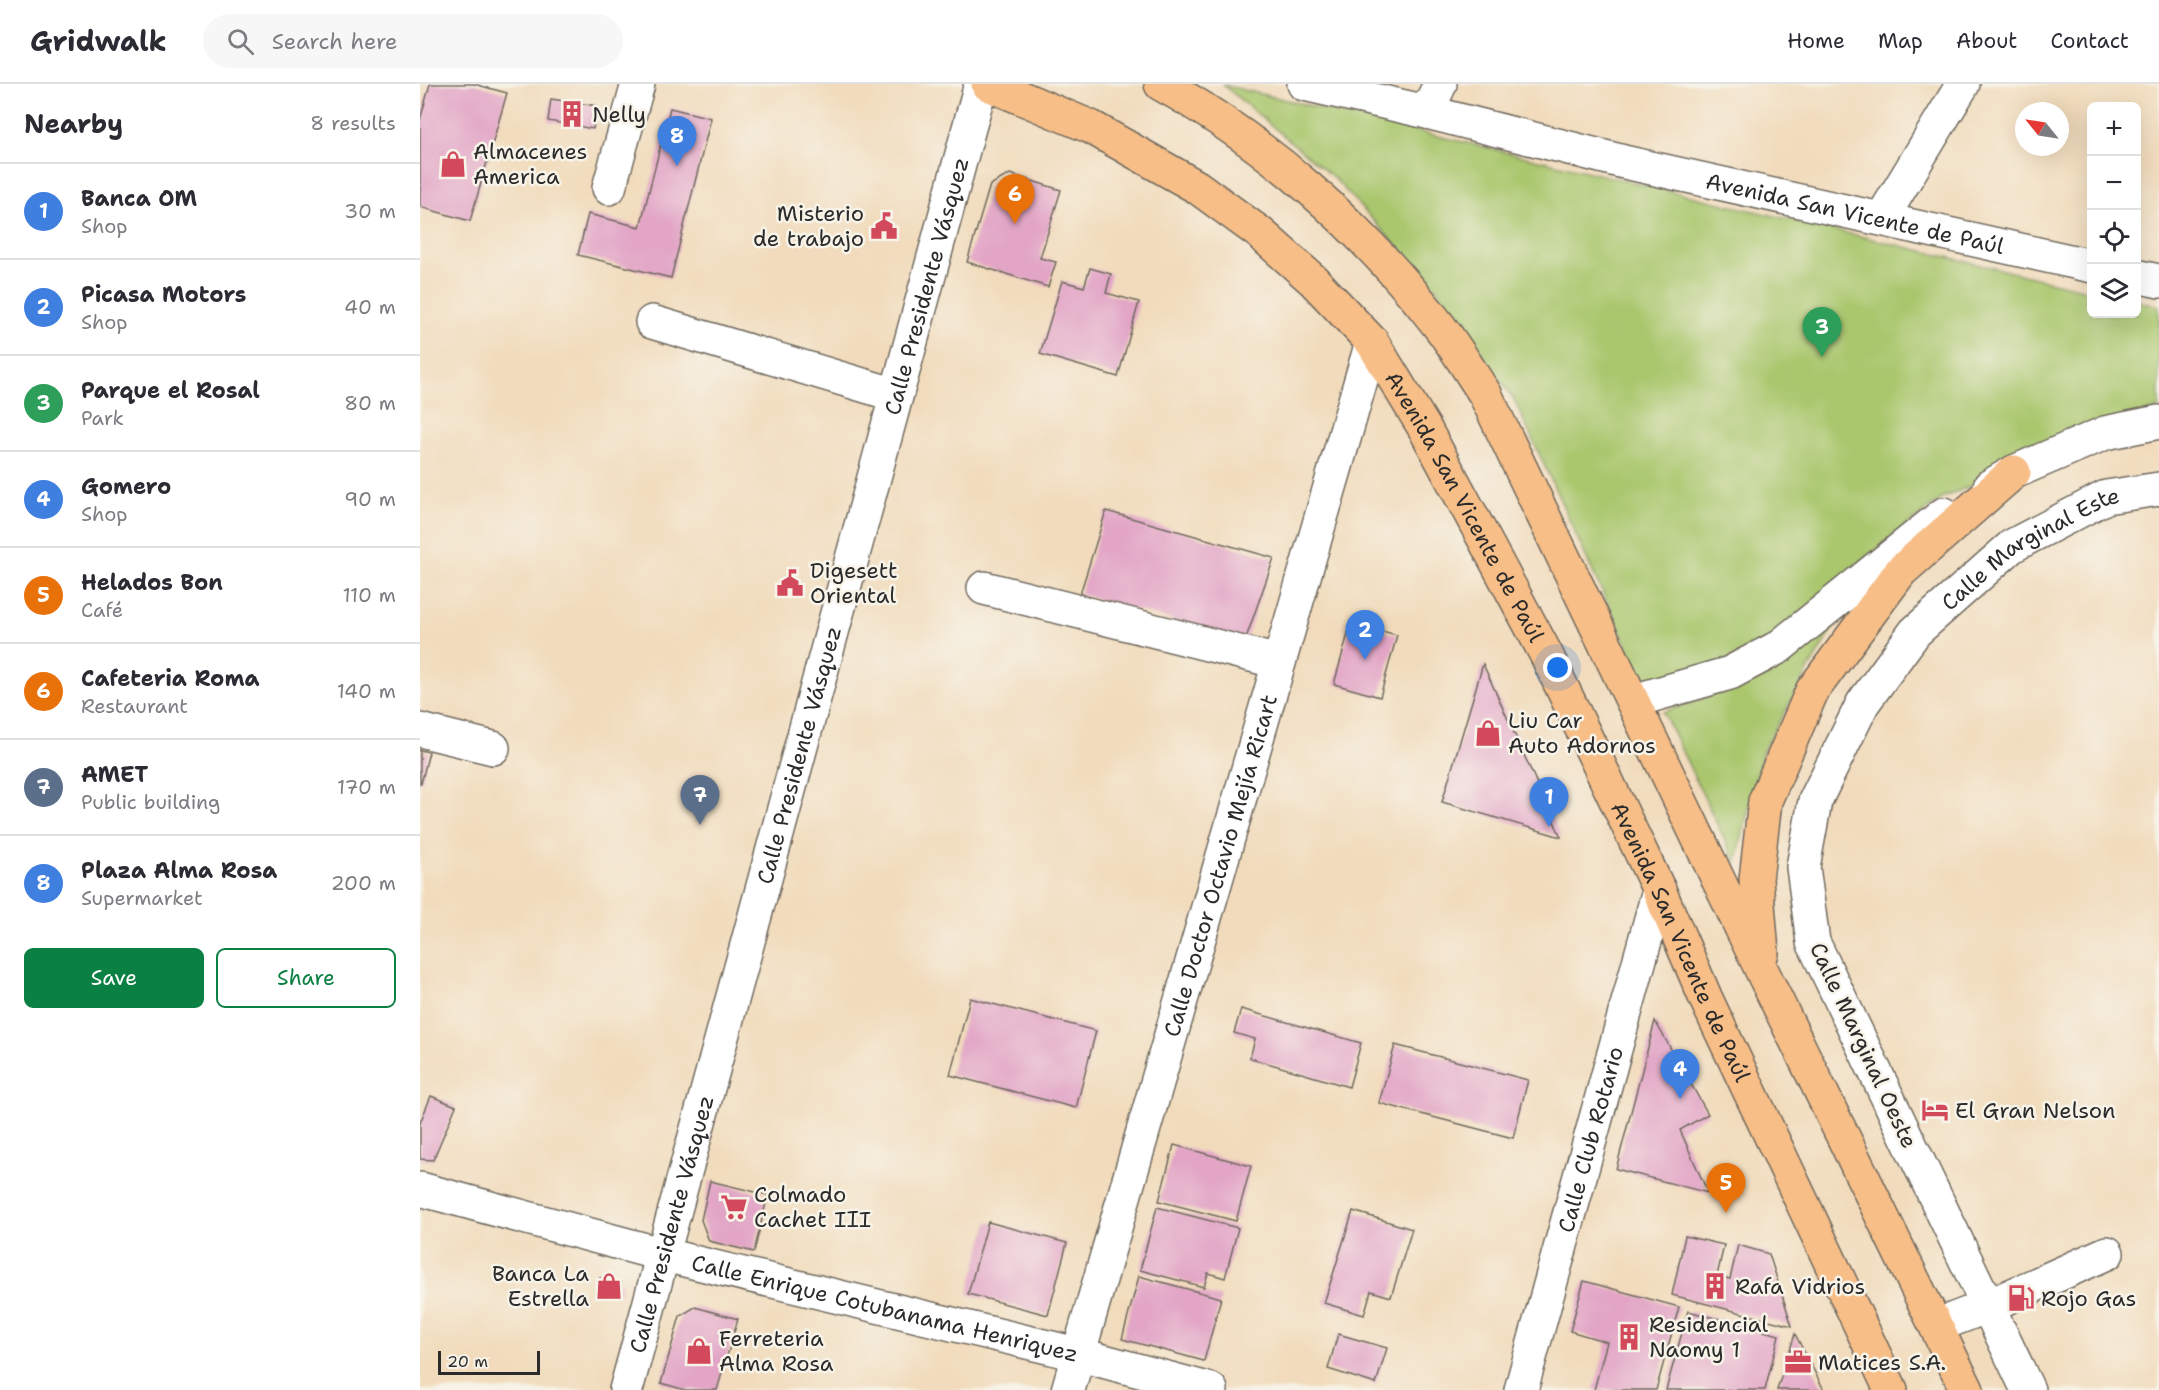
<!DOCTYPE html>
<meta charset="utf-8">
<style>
:root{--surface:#fff;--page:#f7f7f7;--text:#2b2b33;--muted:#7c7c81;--line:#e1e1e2;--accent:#0b8043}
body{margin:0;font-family:"Shantell Sans",sans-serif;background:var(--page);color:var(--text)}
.controls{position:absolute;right:18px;top:18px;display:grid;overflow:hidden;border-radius:9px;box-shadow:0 6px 24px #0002}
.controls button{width:54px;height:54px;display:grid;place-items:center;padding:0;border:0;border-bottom:2px solid var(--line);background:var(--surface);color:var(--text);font:30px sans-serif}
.compass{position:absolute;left:1595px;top:18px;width:54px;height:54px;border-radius:50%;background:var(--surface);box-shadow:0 6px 24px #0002;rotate:300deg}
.scale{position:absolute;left:18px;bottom:15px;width:102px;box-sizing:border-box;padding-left:6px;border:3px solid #2b2b2b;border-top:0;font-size:16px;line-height:21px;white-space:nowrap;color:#2b2b2b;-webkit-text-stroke:4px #f7f3e8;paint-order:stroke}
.you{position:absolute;left:1138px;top:584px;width:21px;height:21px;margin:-15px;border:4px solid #fff;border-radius:50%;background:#1a73e8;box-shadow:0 0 0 9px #1a73e833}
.badge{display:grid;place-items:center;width:39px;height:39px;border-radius:50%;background:var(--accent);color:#fff;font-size:20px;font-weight:700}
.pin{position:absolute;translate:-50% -50px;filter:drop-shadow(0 2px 3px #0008)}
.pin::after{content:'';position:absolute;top:32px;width:21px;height:18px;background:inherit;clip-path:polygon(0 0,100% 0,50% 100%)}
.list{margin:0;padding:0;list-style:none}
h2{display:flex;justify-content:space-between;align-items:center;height:78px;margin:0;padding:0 24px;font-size:26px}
h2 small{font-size:20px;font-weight:400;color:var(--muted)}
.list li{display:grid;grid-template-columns:39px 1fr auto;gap:18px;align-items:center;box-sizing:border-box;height:96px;padding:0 24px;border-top:2px solid var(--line)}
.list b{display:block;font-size:22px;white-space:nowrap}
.list p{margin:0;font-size:20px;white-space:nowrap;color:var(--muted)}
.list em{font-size:20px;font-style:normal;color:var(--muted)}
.actions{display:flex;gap:12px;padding:18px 24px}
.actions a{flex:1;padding:14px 0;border:2px solid var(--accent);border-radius:9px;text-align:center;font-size:21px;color:var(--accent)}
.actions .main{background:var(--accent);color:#fff}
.icon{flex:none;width:33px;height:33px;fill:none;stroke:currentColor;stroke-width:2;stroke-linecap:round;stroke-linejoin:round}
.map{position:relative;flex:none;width:1739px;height:1306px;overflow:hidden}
header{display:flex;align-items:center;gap:36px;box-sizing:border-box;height:84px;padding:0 30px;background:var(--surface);border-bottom:2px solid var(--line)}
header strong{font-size:28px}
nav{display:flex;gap:33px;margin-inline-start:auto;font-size:21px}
.search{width:420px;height:54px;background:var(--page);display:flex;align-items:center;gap:15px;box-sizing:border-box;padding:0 21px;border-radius:33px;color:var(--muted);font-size:22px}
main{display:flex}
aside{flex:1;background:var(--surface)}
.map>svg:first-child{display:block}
</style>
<header>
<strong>Gridwalk</strong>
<div class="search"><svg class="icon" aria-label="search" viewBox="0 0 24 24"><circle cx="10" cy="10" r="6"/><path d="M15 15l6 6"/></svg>Search here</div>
<nav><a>Home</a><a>Map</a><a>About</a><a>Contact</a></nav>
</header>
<main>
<aside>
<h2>Nearby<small>8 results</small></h2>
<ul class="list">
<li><span class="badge" style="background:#3f7fe0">1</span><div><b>Banca OM</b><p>Shop</p></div><em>30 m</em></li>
<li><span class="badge" style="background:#3f7fe0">2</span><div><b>Picasa Motors</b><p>Shop</p></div><em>40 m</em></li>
<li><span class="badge" style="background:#2e9e5b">3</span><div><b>Parque el Rosal</b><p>Park</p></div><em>80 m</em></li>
<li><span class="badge" style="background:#3f7fe0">4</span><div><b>Gomero</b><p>Shop</p></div><em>90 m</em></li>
<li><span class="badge" style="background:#e8710a">5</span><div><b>Helados Bon</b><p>Café</p></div><em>110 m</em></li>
<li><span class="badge" style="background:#e8710a">6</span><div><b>Cafeteria Roma</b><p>Restaurant</p></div><em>140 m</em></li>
<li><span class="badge" style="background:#5c6f8a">7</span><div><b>AMET</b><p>Public building</p></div><em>170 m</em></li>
<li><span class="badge" style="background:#3f7fe0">8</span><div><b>Plaza Alma Rosa</b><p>Supermarket</p></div><em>200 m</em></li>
</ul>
<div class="actions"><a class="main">Save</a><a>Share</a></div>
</aside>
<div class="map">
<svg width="1739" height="1306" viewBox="0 0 1739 1306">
<rect width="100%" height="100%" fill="#f7f3e8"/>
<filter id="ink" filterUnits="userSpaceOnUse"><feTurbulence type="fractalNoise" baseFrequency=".0167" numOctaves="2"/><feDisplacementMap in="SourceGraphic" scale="12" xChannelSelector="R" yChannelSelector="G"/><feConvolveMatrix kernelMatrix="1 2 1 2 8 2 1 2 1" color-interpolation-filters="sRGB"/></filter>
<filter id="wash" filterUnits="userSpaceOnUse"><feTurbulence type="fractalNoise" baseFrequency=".008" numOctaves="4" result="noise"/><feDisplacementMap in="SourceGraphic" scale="24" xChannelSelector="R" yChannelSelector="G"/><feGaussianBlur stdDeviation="1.35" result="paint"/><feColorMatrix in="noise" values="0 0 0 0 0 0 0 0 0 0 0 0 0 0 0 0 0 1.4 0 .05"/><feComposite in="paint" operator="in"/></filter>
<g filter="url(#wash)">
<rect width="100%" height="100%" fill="#f1dbbc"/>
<!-- green -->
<g fill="#aac76e" stroke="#6a794c" stroke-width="1.5">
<polygon points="803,1 1671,207 1672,230 1716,230 1717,217 1739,222 1739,324 1524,413 1470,454 1351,555 1308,576 1225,602 1095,317 1017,205 914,94"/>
<polygon points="1414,541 1342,668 1316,779 1243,628 1348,592"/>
</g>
<g id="blocks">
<!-- building -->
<g fill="#e2a5c6">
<polygon points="10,0 54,0 87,9 50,137 0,123 0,36"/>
<polygon points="131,15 177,22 173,45 128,37"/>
<polygon points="250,24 291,34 251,194 158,171 168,130 220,143"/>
<polygon points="590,90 641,106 620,174 636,178 628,203 547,178 570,101"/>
<polygon points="670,184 691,190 686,209 719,218 698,293 620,270 642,197 664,203"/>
<polygon points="686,427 854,474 825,557 660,510"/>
<polygon points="931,539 977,551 960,613 914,600"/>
<polygon points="1063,580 1141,753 1022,718"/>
<polygon points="0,666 9,668 1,700 0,700"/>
<polygon points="550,914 676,947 656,1024 530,991"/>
<polygon points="821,925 941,959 929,1003 830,974 835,955 814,949"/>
<polygon points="1235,937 1288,1030 1260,1046 1288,1109 1196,1085"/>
<polygon points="975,961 1108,996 1093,1054 959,1019"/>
<polygon points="11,1012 36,1022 13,1076 0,1075 0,1039"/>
<polygon points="754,1061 831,1082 816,1137 739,1117"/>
<polygon points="290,1097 348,1111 334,1168 289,1157 281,1136"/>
<polygon points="737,1123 818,1144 805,1194 788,1189 784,1203 720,1186"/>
<polygon points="933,1127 992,1145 971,1213 951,1207 944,1231 904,1219"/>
<polygon points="568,1138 647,1159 628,1231 548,1210"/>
<polygon points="1265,1152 1304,1161 1297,1192 1310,1195 1318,1161 1349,1170 1372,1242 1252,1211"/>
<polygon points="719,1192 801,1214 784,1277 702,1255"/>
<polygon points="180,1194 201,1198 199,1209 178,1205"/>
<polygon points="1164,1197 1259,1223 1236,1306 1174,1306 1187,1258 1150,1247"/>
<polygon points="275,1223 318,1235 297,1306 265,1306 241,1299 260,1232"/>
<polygon points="1268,1227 1359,1251 1345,1306 1246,1306"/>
<polygon points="918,1250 967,1264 956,1300 908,1285"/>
<polygon points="1375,1250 1404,1306 1357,1306"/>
</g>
</g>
</g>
<g filter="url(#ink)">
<use href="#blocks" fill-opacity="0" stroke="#70695e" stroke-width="1.5"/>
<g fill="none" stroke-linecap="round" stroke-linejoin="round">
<defs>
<g id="minor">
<path id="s1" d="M884 0 1007 28 1204 78 1672 182"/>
<polyline points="1007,28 1020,0"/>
<polyline points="189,104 218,0"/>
<polyline points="1462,134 1543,0"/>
<polyline points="1716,192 1739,197"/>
<polyline points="232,238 476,311"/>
<polyline points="1570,402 1594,388 1685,349 1739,338"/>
<polyline points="564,504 859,578"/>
<polyline points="1213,617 1310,589 1359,563 1524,430"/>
<polyline points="0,646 73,664"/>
<path id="s2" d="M0 1105 244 1171 657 1270 791 1306"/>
<polyline points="1516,1242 1568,1222 1687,1169"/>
<path id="s3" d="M206 1306 561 0"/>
<path id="s4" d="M648 1306 952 258"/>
<path id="s5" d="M1101 1306 1239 806"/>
<path id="s6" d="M1608 1306 1393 858 1383 783 1395 717 1443 619 1495 548 1592 462 1686 413 1739 405"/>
</g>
<g id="major">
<path id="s7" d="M568 0 671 43 777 103 840 149 894 197 952 258 1005 345 1127 572 1239 806 1286 915 1471 1306"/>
<path d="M741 0C846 58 942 143 1016 238 1034 260 1049 286 1065 310L1344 891 1547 1306"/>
<polyline points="1342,869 1336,795 1345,717 1392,607 1481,487 1594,388"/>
</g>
</defs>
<!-- minor casing -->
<use href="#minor" stroke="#70695e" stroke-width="36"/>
<!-- major casing -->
<use href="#major" stroke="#70695e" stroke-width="36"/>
<!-- minor -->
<use href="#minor" stroke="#fff" stroke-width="33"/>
<!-- major -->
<use href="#major" stroke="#f7be87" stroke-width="33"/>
</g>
</g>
<!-- icons -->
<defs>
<symbol id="building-bare" viewBox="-9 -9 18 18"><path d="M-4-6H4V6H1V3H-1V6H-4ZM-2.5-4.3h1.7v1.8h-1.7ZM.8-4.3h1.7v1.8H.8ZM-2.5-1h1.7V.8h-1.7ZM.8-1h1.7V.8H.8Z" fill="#d1495b" stroke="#f7f3e8" stroke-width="2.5" paint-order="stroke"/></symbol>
<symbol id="shop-bare" viewBox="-9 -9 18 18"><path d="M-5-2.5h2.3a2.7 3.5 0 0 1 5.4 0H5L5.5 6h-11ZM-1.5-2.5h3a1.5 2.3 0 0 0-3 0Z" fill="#d1495b" stroke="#f7f3e8" stroke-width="2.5" paint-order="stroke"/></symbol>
<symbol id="civic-bare" viewBox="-9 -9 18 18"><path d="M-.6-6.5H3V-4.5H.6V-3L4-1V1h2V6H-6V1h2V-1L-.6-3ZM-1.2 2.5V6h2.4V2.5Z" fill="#d1495b" stroke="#f7f3e8" stroke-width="2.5" paint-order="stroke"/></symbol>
<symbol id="hotel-bare" viewBox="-9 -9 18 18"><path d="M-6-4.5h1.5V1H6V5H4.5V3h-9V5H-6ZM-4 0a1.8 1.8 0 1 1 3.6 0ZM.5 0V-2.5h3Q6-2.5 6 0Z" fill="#d1495b" stroke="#f7f3e8" stroke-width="2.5" paint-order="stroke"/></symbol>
<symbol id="supermarket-bare" viewBox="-9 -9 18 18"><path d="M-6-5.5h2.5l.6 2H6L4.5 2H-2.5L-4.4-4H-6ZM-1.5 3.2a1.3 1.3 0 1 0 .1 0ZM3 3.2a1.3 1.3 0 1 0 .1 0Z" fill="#d1495b" stroke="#f7f3e8" stroke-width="2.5" paint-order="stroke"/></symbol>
<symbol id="fuel-bare" viewBox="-9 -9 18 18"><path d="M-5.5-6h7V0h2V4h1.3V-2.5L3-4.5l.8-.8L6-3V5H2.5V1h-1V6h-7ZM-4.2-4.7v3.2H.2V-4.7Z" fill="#d1495b" stroke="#f7f3e8" stroke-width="2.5" paint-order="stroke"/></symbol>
<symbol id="office-bare" viewBox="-9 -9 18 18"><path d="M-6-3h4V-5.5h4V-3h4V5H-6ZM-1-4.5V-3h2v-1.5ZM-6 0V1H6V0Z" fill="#d1495b" stroke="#f7f3e8" stroke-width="2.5" paint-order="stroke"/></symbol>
</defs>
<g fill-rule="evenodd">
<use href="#building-bare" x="133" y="11" width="38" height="38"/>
<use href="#shop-bare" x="14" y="61" width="38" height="38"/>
<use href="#civic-bare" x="445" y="123" width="38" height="38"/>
<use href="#civic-bare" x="351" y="480" width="38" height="38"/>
<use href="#shop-bare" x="1049" y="630" width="38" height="38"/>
<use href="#hotel-bare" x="1496" y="1007" width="38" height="38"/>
<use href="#supermarket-bare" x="295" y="1104" width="38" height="38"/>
<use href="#shop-bare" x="170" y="1183" width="38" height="38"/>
<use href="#building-bare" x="1276" y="1183" width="38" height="38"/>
<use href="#fuel-bare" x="1582" y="1195" width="38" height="38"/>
<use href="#building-bare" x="1190" y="1234" width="38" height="38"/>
<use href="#shop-bare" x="260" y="1248" width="38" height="38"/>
<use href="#office-bare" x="1359" y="1259" width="38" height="38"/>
</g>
<g text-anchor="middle" stroke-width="5" stroke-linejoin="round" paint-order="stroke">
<!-- poi labels -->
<g font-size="22" fill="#2b2b2b" stroke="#f7f3e8" text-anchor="start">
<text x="172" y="38">Nelly</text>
<text x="53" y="75">Almacenes<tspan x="53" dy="25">America</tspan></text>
<text x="444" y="137" text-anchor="end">Misterio<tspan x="444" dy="25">de trabajo</tspan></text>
<text x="390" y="494">Digesett<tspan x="390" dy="25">Oriental</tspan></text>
<text x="1088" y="644">Liu Car<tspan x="1088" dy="25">Auto Adornos</tspan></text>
<text x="1535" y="1034">El Gran Nelson</text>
<text x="334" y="1118">Colmado<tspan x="334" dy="25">Cachet III</tspan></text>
<text x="169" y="1197" text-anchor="end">Banca La<tspan x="169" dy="25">Estrella</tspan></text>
<text x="1315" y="1210">Rafa Vidrios</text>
<text x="1621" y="1222">Rojo Gas</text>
<text x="1229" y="1248">Residencial<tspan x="1229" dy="25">Naomy 1</tspan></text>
<text x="299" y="1262">Ferreteria<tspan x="299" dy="25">Alma Rosa</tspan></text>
<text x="1398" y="1286">Matices S.A.</text>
</g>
<!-- street labels -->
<g font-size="22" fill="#2b2b2b" stroke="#f7f3e8">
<text dy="8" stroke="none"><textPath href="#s1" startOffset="566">Avenida San Vicente de Paúl</textPath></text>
<text dy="8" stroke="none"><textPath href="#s3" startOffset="1144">Calle Presidente Vásquez</textPath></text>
<text dy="8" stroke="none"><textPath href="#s7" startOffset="657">Avenida San Vicente de Paúl</textPath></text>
<text dy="8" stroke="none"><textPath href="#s6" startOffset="981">Calle Marginal Este</textPath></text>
<text dy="8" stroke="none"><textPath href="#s3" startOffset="658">Calle Presidente Vásquez</textPath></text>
<text dy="8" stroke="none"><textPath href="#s4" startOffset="546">Calle Doctor Octavio Mejía Ricart</textPath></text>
<text dy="8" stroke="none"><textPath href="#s7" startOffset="1143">Avenida San Vicente de Paúl</textPath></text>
<text transform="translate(1444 961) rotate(65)" y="8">Calle Marginal Oeste</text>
<text dy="8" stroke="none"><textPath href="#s5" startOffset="260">Calle Club Rotario</textPath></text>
<text dy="8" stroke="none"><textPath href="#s3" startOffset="172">Calle Presidente Vásquez</textPath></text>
<text dy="8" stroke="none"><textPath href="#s2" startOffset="480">Calle Enrique Cotubanama Henriquez</textPath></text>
</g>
</g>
</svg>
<div class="controls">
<button>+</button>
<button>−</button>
<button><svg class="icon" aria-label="locate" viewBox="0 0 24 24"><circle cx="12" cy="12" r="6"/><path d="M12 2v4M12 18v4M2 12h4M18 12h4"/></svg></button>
<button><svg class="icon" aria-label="layers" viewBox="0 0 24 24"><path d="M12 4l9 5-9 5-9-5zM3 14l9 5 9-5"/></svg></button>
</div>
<svg class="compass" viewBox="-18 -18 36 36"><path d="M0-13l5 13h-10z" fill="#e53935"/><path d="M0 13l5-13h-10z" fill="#7c7c81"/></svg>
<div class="scale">20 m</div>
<div class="you"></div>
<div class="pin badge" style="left:1129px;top:743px;background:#3f7fe0">1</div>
<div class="pin badge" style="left:945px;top:576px;background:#3f7fe0">2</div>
<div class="pin badge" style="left:1402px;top:273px;background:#2e9e5b">3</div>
<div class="pin badge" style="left:1260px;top:1015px;background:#3f7fe0">4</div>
<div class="pin badge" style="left:1306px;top:1129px;background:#e8710a">5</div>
<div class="pin badge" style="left:595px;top:140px;background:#e8710a">6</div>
<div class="pin badge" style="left:280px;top:741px;background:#5c6f8a">7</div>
<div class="pin badge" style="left:257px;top:82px;background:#3f7fe0">8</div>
</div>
</main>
